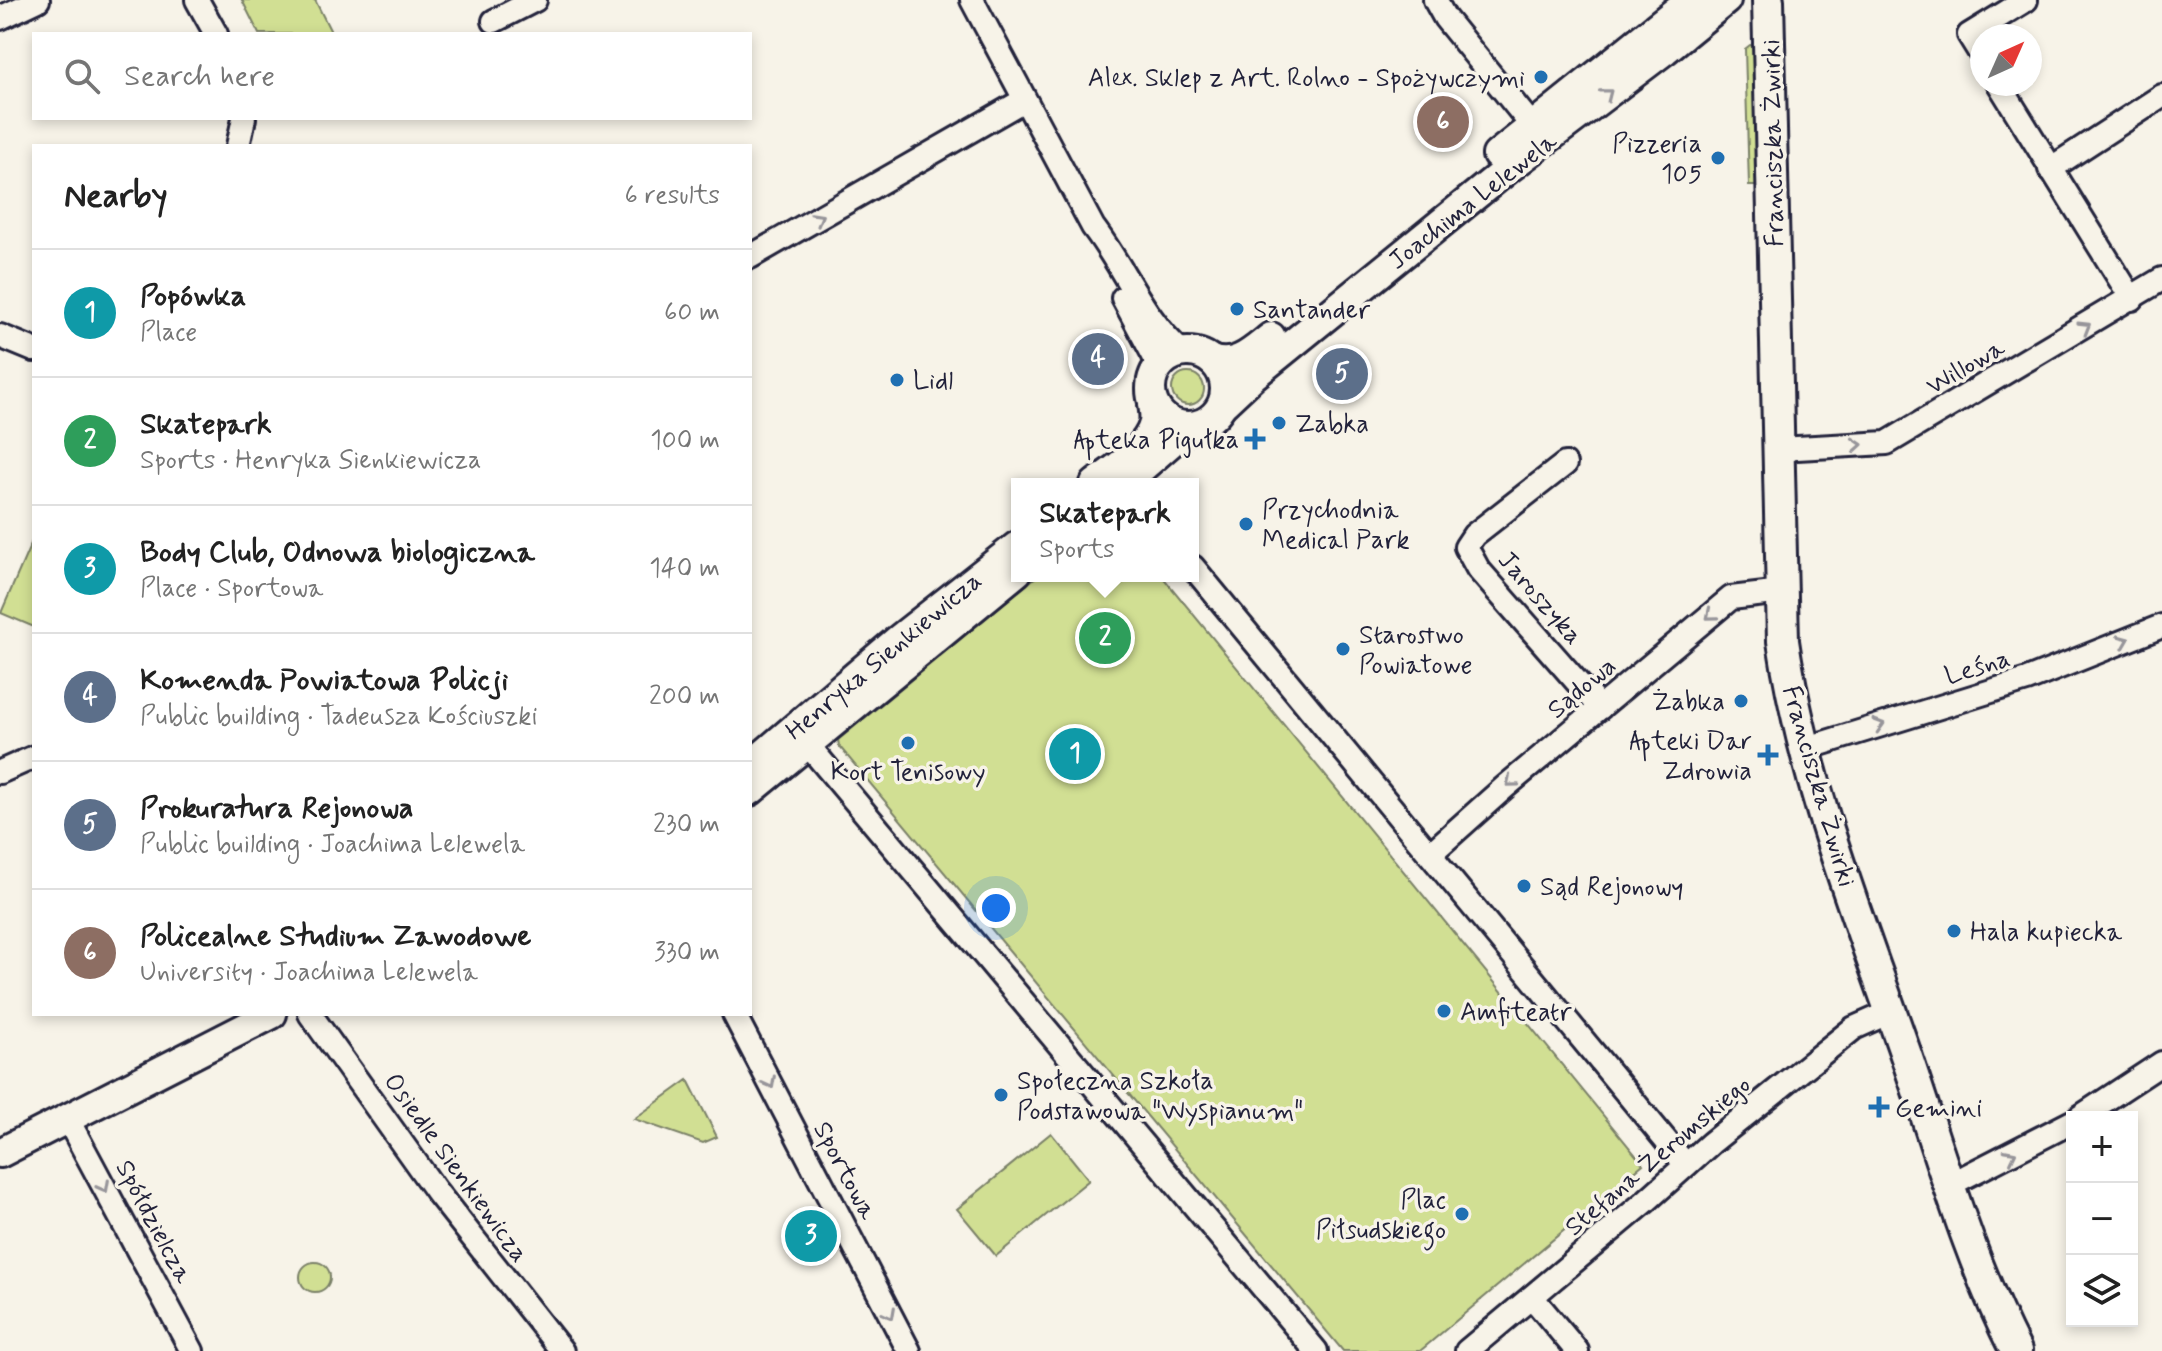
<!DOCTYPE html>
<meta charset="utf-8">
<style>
:root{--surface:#fff;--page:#f6f6f6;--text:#222;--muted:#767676;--line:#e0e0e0;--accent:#1f6fb2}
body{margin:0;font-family:Mynerve,sans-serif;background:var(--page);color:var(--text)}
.controls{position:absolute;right:24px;bottom:24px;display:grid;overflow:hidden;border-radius:0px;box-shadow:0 4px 12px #0003}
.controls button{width:72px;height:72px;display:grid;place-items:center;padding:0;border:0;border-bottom:2px solid var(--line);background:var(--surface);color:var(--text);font:40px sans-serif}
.compass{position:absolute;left:1970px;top:24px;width:72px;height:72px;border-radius:50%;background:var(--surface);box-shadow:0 4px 12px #0003;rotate:45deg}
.you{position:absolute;left:996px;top:908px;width:28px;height:28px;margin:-20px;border:6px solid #fff;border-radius:50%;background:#1a73e8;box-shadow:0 0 0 12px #1a73e833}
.badge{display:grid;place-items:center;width:52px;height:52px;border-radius:50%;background:var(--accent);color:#fff;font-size:26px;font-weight:700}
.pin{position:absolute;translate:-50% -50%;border:4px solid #fff;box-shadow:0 2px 8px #0006}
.popup{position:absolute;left:1011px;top:478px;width:188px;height:104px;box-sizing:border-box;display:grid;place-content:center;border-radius:0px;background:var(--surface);filter:drop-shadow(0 2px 6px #0005);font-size:26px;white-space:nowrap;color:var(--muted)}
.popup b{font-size:30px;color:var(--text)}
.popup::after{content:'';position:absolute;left:50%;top:100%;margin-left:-16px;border:16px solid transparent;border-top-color:var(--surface)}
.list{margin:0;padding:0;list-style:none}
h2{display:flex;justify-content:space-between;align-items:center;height:104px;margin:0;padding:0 32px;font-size:34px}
h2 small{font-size:26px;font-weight:400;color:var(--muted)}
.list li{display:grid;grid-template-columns:52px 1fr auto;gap:24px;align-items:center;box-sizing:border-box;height:128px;padding:0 32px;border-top:2px solid var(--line)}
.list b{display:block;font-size:30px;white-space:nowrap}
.list p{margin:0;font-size:26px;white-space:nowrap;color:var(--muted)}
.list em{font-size:26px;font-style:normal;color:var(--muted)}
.icon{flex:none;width:44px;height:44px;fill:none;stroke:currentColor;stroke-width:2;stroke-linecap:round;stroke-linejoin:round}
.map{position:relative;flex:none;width:2162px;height:1351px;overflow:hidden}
.search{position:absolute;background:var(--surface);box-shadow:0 4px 12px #0003;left:32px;top:32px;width:720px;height:88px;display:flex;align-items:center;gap:20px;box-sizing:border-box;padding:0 28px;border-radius:0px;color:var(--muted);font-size:30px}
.panel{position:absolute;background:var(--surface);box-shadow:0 4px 12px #0003;left:32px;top:144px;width:720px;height:872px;border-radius:0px}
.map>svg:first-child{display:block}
</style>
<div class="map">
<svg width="2162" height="1351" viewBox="0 0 2162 1351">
<rect width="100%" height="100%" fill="#f7f3e8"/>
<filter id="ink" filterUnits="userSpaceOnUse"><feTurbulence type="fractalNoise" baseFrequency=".0125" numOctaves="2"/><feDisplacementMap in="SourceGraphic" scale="16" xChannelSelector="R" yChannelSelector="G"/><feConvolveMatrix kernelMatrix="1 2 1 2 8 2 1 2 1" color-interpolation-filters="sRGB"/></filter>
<g filter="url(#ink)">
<!-- green -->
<g fill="#d1df93" stroke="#7a8067" stroke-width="2">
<polygon points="242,0 315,0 332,34 259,34"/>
<polygon points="1750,45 1754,46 1757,186 1749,186 1745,49"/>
<circle cx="1188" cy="389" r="16"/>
<polygon points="33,539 34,539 34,627 1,613"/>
<polygon points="1037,576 1162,576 1643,1164 1420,1351 1343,1351 839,746 838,740"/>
<polygon points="688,1080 717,1137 703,1143 634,1119"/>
<polygon points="1051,1133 1089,1180 996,1256 957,1209"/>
<circle cx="315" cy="1277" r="15"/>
</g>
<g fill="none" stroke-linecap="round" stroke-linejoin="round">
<defs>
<g id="minor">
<polyline points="197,0 216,34"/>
<path d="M972 0 1093 227C1124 267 1143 319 1182 352"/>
<polyline points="1435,0 1445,18 1542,138"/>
<polyline points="0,18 38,0"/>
<polyline points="494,21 535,0"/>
<polyline points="1982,56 1969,35 2026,0"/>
<polyline points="1999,84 2132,299"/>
<polyline points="238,146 244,118"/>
<polyline points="2050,169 2162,96"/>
<polyline points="750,257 1024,100"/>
<polyline points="1123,298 1154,356 1157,368"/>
<polyline points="0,336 34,350"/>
<polyline points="1779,449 1887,443 2162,279"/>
<polyline points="1565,464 1474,535 1466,547 1478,569 1600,708"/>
<polyline points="1193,567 1686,1165"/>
<polyline points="808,745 1316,1351"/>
<polyline points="1804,749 2027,680 2162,626"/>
<polyline points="0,772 34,757"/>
<polyline points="1430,854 1505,787 1731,598 1782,592"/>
<polyline points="310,1014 436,1191 562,1351"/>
<polyline points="734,1014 909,1351"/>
<polyline points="2080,1117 2162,1063"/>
<polyline points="67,1118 192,1351"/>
<polyline points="1949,1185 2072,1122"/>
<polyline points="1532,1297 1577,1351"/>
<polyline points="1467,1351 1645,1202 1711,1143 1854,1028 1890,1012"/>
</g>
<g id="tertiary">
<polyline points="1497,155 1690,0"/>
<circle cx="1188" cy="389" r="37"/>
<path d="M1211 360C1236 369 1253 351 1271 337"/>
<polyline points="1222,405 1253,376 1509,168 1665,50 1726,0"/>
<polyline points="1130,478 1190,426"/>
<path d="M1095 484C1114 469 1148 449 1154 423 1155 418 1154 410 1153 404"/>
<polyline points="750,766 899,639 1017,546"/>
<polyline points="750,791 1017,572"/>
<polyline points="0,1153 272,1014"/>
</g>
<path id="secondary" d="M1768 0 1783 641C1804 784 1859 919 1906 1055 1940 1154 1968 1257 2016 1351"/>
</defs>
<!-- minor casing -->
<use href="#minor" stroke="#22223b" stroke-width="28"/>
<!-- tertiary casing -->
<use href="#tertiary" stroke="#22223b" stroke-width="34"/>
<!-- secondary casing -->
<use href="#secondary" stroke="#22223b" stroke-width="36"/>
<!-- minor -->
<use href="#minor" stroke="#f7f3e8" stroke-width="22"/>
<!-- tertiary -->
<use href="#tertiary" stroke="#f7f3e8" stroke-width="28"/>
<!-- secondary -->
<use href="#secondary" stroke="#f7f3e8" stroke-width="30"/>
</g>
<!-- one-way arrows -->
<defs><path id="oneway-chevron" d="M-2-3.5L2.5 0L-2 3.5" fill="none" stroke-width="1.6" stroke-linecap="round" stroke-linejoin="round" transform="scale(2)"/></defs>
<g stroke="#97959a">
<use href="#oneway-chevron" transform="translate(1607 94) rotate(-38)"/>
<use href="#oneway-chevron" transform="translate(818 218) rotate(-30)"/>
<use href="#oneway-chevron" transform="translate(2085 327) rotate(-31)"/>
<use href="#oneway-chevron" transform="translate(1857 445) rotate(-4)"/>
<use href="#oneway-chevron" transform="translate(1711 615) rotate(140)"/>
<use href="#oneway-chevron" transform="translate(2124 641) rotate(-22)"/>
<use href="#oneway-chevron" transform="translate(1879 725) rotate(-17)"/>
<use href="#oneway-chevron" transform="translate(1511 782) rotate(140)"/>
<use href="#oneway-chevron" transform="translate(770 1083) rotate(62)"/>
<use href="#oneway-chevron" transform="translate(2011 1155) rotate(-27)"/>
<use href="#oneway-chevron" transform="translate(104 1187) rotate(62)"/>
<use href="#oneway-chevron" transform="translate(890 1314) rotate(62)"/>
</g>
</g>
<!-- markers -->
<g fill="#1f6fb2" stroke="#f7f3e8" stroke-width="3">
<circle cx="1541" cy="77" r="8"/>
<circle cx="1718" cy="158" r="8"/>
<circle cx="1237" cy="309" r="8"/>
<circle cx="897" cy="380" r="8"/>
<circle cx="1279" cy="423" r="8"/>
<path d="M1251 427h8v8h8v8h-8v8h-8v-8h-8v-8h8z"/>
<circle cx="1246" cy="524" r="8"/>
<circle cx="1343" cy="649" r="8"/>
<circle cx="1741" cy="701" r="8"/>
<circle cx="908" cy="743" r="8"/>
<path d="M1764 743h8v8h8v8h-8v8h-8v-8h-8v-8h8z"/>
<circle cx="1524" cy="886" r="8"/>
<circle cx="1954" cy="931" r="8"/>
<circle cx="1444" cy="1011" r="8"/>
<circle cx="1001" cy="1095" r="8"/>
<path d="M1875 1095h8v8h8v8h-8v8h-8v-8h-8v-8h8z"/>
<circle cx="1462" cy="1214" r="8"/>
</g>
<g text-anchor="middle" stroke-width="7" stroke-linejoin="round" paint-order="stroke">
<!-- poi labels -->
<g font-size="26" fill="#22223b" stroke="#f7f3e8" text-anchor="start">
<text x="1525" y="86" text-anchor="end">Alex. Sklep z Art. Rolno - Spożywczymi</text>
<text x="1702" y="152" text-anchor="end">Pizzeria<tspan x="1702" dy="30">105</tspan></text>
<text x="1253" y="318">Santander</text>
<text x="913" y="389">Lidl</text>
<text x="1295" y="432">Zabka</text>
<text x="1239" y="448" text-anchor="end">Apteka Pigułka</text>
<text x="1262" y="518">Przychodnia<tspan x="1262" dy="30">Medical Park</tspan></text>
<text x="1359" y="643">Starostwo<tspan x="1359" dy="30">Powiatowe</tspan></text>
<text x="1725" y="710" text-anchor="end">Żabka</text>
<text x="1752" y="749" text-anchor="end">Apteki Dar<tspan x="1752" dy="30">Zdrowia</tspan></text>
<text x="908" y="780" text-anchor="middle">Kort Tenisowy</text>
<text x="1540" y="895">Sąd Rejonowy</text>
<text x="1970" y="940">Hala kupiecka</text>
<text x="1460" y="1020">Amfiteatr</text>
<text x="1017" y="1089">Społeczna Szkoła<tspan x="1017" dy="30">Podstawowa "Wyspianum"</tspan></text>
<text x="1895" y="1116">Gemini</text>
<text x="1446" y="1208" text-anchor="end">Plac<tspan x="1446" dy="30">Piłsudskiego</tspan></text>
</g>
<!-- street labels -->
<g font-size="26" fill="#22223b" stroke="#f7f3e8">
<text transform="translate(1772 143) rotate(-91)" y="9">Franciszka Żwirki</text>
<text transform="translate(1472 200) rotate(-38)" y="9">Joachima Lelewela</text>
<text transform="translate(1965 366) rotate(-30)" y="9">Willowa</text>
<text transform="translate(1541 597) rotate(49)" y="9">Jaroszyka</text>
<text transform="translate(883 655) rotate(-40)" y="9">Henryka Sienkiewicza</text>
<text transform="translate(1977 666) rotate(-17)" y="9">Leśna</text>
<text transform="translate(1581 687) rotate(-40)" y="9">Sądowa</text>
<text transform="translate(1820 786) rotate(74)" y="9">Franciszka Żwirki</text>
<text transform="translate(1657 1155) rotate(-40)" y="9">Stefana Żeromskiego</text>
<text transform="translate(457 1167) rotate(54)" y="9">Osiedle Sienkiewicza</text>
<text transform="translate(846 1170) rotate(62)" y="9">Sportowa</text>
<text transform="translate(155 1221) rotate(62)" y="9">Spółdzielcza</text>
</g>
</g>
</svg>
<div class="controls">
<button>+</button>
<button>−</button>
<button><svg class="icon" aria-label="layers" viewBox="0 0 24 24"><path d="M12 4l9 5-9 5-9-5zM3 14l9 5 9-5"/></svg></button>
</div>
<svg class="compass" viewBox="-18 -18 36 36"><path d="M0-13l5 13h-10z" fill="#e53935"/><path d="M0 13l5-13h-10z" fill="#767676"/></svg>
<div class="you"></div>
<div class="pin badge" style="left:1075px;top:754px;background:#0f9aa8">1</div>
<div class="pin badge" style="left:1105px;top:638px;background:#2e9e5b">2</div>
<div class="popup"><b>Skatepark</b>Sports</div>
<div class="pin badge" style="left:811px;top:1236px;background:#0f9aa8">3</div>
<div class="pin badge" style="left:1098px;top:359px;background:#5c6f8a">4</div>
<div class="pin badge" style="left:1342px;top:374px;background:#5c6f8a">5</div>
<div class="pin badge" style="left:1443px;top:122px;background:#8d6e63">6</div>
<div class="search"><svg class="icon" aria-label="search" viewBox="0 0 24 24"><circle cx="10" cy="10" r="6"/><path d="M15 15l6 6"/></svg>Search here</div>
<section class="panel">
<h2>Nearby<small>6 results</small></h2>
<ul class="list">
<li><span class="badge" style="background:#0f9aa8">1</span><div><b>Popówka</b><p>Place</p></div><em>60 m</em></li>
<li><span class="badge" style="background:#2e9e5b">2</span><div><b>Skatepark</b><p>Sports · Henryka Sienkiewicza</p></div><em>100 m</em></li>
<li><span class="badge" style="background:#0f9aa8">3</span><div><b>Body Club, Odnowa biologiczna</b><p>Place · Sportowa</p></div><em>140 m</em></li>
<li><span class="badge" style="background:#5c6f8a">4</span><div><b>Komenda Powiatowa Policji</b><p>Public building · Tadeusza Kościuszki</p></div><em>200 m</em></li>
<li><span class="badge" style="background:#5c6f8a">5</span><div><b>Prokuratura Rejonowa</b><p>Public building · Joachima Lelewela</p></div><em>230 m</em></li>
<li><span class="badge" style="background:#8d6e63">6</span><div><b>Policealne Studium Zawodowe</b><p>University · Joachima Lelewela</p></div><em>330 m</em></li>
</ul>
</section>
</div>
